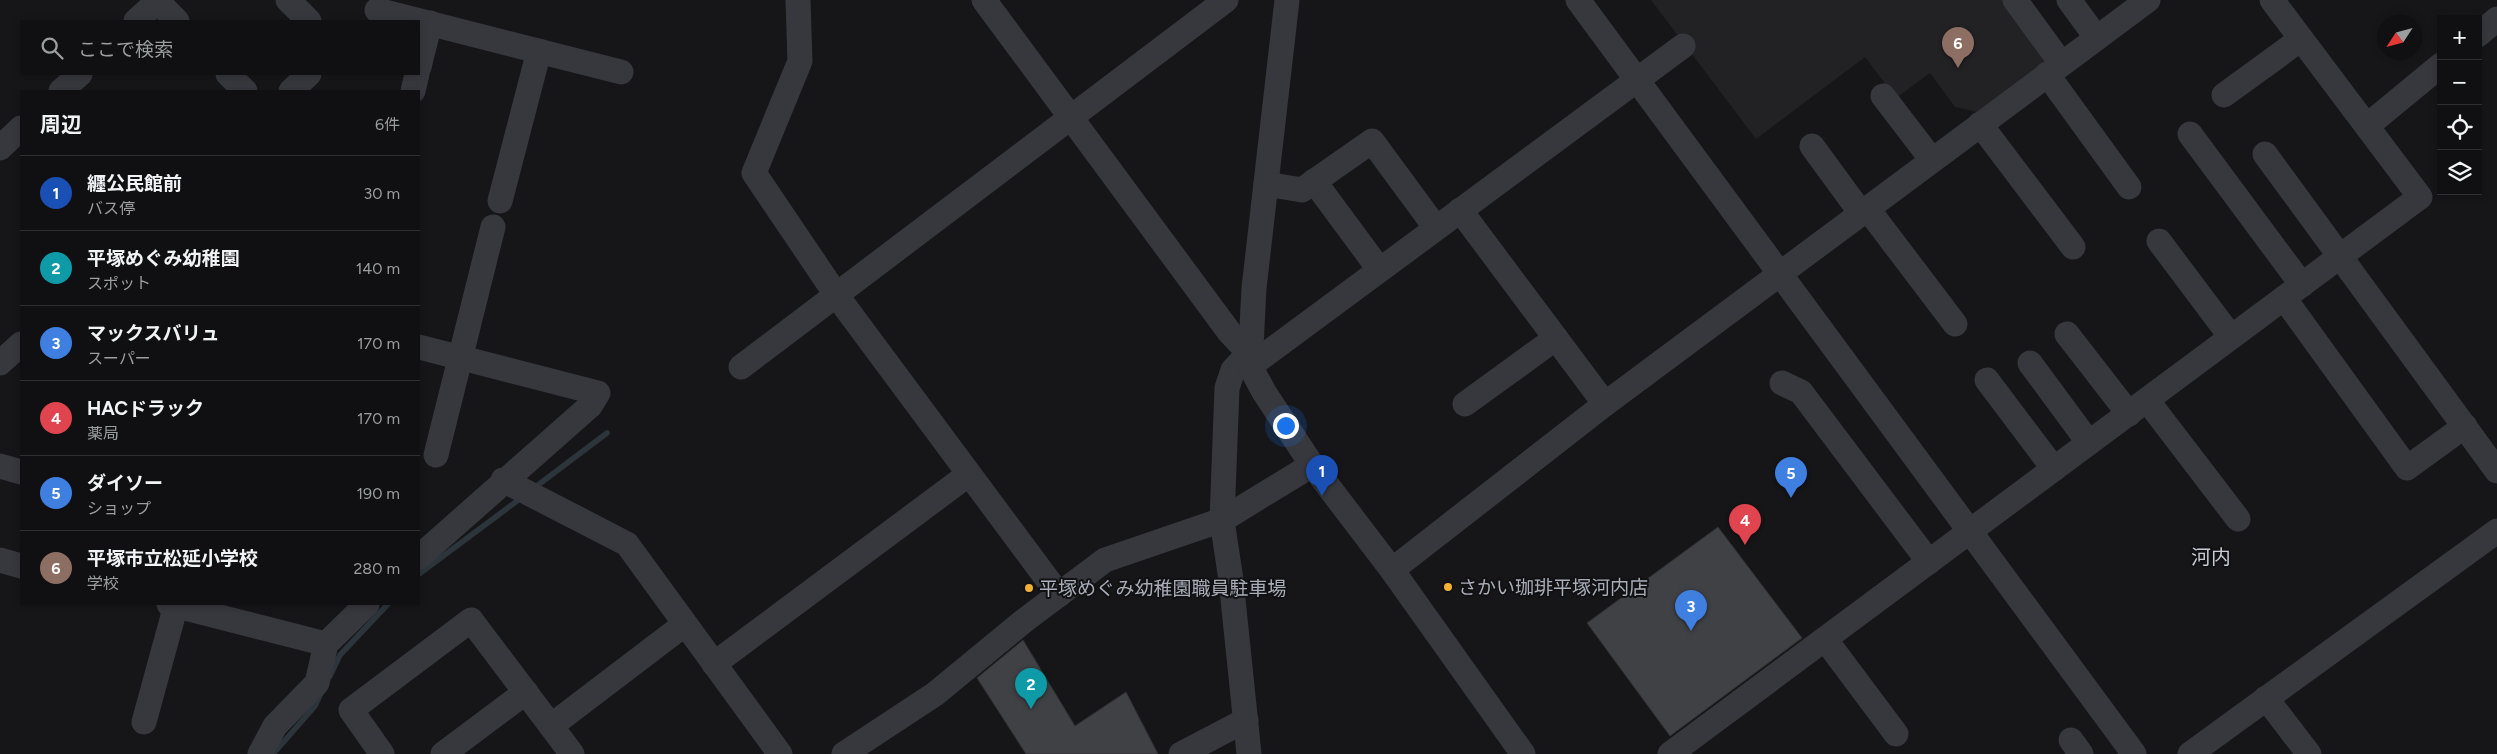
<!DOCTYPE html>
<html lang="ja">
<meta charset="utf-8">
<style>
:root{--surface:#101012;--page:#1e1e20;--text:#f1f3f6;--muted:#9c9d9f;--line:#303032;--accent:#b45309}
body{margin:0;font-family:Figtree,"Noto Sans JP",sans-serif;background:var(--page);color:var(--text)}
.controls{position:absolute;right:15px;top:15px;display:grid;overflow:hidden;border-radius:0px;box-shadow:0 2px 8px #0003}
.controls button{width:45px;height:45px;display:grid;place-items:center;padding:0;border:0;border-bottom:1px solid var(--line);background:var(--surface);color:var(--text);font:25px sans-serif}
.compass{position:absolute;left:2377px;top:15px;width:45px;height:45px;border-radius:50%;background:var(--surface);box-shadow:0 2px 8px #0003;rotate:234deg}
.you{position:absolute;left:1285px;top:425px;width:18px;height:18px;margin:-12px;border:4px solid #fff;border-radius:50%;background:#1a73e8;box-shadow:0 0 0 8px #1a73e833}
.badge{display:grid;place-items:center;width:32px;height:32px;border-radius:50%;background:var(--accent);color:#fff;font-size:16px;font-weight:700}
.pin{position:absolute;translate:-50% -41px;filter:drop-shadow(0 1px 2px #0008)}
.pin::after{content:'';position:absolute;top:26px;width:18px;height:15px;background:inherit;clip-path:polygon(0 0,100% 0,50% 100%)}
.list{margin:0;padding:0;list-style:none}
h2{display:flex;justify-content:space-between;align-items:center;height:65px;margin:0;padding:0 20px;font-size:21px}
h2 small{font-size:16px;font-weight:400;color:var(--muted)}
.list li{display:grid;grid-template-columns:32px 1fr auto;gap:15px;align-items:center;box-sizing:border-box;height:75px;padding:0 20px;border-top:1px solid var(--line)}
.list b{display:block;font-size:19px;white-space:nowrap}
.list p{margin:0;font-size:16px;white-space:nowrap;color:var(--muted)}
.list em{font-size:16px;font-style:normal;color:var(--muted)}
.icon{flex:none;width:28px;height:28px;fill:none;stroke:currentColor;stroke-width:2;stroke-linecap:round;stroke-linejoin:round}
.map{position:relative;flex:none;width:2497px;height:754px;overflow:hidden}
.search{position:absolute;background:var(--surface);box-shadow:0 2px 8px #0003;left:20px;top:20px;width:400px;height:55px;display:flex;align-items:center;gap:12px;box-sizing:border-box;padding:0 18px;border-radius:0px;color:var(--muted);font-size:19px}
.panel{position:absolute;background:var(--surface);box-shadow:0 2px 8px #0003;left:20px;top:90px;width:400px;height:515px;border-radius:0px}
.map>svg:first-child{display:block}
</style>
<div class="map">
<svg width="2497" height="754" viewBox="0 0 2497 754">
<rect width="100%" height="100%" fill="#161618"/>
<!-- built -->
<polygon fill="#222225" points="1651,0 2006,0 2047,64 1981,113 1955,107 1930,73 1896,98 1865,57 1756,139"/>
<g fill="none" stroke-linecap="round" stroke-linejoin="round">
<!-- stream -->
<g stroke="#2c353c" stroke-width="5.5">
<polyline points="534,488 607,433"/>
<polyline points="419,574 521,498"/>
<polyline points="330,676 340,655 388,604"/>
<polyline points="273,754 315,706 321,693"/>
</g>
</g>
<!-- building -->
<g fill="#404145" stroke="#303034">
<polygon points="1718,527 1802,638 1670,736 1587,623"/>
<polygon points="1023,640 1075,726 1126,692 1158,754 1026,754 977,678"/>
</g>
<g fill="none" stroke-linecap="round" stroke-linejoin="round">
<!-- minor -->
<g stroke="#37383d" stroke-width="25">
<polyline points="156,0 177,21"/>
<polyline points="288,0 309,21"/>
<polyline points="798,0 800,61 754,173 837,296 1059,595"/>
<polyline points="984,0 1230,333 1249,353 1233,370 1227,388 1222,520 1231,580 1249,754"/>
<polyline points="1287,0 1254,288 1250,366 1264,392 1312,465 1392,570 1523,754"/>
<polyline points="1578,0 2134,754"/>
<polyline points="2015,0 2061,63"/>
<polyline points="2069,0 2096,37"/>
<polyline points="377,10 621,72"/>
<polyline points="136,21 159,0"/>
<polyline points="2478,35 2497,19"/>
<polyline points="419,67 430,23"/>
<polyline points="228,74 245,91"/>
<polyline points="2047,74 2129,187"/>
<polyline points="61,91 80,74"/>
<polyline points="291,91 309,74"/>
<polyline points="413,91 417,74"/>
<polyline points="2224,95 2301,39"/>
<polyline points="1883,96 1932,160"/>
<polyline points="1980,124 2073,247"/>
<polyline points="2367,126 2441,65"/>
<polyline points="2190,134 2302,285"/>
<polyline points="1812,146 1861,213"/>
<polyline points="0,148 21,128"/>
<polyline points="2265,154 2497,471"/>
<polyline points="1314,181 1379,269"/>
<polyline points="1266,184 1302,190 1372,141 1436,228"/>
<polyline points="500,201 539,51"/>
<polyline points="1867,208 1955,324"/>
<polyline points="1460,210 1605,404"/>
<polyline points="2159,241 2231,337"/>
<polyline points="2284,298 2407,468 2465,426"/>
<polyline points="2067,334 2129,414"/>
<polyline points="419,347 598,393 590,406 419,557"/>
<polyline points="0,363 21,344"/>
<polyline points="2030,363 2089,443"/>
<polyline points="1250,366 1683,46"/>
<polyline points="741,367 1226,0"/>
<polyline points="1987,380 2054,469"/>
<polyline points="1782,383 1801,392 1929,562"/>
<polyline points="2147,400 2238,519"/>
<polyline points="1465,404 1556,338"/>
<polyline points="436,455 493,227"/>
<polyline points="0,466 21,472"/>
<polyline points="503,480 627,544 780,754"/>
<polyline points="0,560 21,566"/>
<polyline points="1392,570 1605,404 2148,0"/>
<polyline points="169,604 326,644"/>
<polyline points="1825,639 1896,734"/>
<polyline points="714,664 969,474"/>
<polyline points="2266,698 2309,754"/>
<polyline points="144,722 176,605"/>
<polyline points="551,726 572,754"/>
<polyline points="2071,740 2081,754"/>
<polyline points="260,754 275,726 317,683 326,644 367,604"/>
<polyline points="382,754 351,710 471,620 551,726 685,624"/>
<polyline points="443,754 526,692"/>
<polyline points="844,754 935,694 1025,620 1105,560 1222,520 1312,465"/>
<polyline points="1181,754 1246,720"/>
<polyline points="1670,754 2420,197 2272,0"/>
<polyline points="2190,754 2497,531"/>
</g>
</g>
<!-- markers -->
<g fill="#f2b134" stroke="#111113" stroke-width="2">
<circle cx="1448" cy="587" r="5"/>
<circle cx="1029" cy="588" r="5"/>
</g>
<g text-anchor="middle" stroke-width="4" stroke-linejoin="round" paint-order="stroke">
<!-- poi labels -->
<g font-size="19" fill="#a8adb8" stroke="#111113" text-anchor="start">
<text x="1458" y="594">さかい珈琲平塚河内店</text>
<text x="1039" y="595">平塚めぐみ幼稚園職員駐車場</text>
</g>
<!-- neighbourhood labels -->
<g font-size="20" fill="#c9ccd4" stroke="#111113">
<text x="2211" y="564">河内</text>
</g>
</g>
</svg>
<div class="controls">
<button>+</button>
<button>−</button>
<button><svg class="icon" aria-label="locate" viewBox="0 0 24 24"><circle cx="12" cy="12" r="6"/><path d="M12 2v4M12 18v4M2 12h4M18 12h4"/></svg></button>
<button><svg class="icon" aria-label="layers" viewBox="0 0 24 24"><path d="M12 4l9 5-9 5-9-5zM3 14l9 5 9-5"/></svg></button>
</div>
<svg class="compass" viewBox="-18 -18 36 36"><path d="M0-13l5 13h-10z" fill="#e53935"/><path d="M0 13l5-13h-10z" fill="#9c9d9f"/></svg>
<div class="you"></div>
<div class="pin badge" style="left:1322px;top:496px;background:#1a4fb4">1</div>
<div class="pin badge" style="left:1031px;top:709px;background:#0f9aa8">2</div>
<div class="pin badge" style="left:1691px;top:631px;background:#3f7fe0">3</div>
<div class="pin badge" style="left:1745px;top:545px;background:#e0444e">4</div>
<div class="pin badge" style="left:1791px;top:498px;background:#3f7fe0">5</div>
<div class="pin badge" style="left:1958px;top:68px;background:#8d6e63">6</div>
<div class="search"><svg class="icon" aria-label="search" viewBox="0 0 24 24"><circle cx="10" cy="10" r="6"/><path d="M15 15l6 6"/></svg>ここで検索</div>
<section class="panel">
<h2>周辺<small>6件</small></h2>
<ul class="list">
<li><span class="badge" style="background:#1a4fb4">1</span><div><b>纒公民館前</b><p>バス停</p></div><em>30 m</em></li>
<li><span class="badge" style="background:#0f9aa8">2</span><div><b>平塚めぐみ幼稚園</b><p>スポット</p></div><em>140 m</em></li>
<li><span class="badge" style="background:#3f7fe0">3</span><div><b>マックスバリュ</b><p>スーパー</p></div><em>170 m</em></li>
<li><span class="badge" style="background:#e0444e">4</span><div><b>HACドラック</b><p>薬局</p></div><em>170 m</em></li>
<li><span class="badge" style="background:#3f7fe0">5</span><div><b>ダイソー</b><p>ショップ</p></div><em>190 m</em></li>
<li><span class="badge" style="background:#8d6e63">6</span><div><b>平塚市立松延小学校</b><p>学校</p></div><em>280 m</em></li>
</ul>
</section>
</div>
